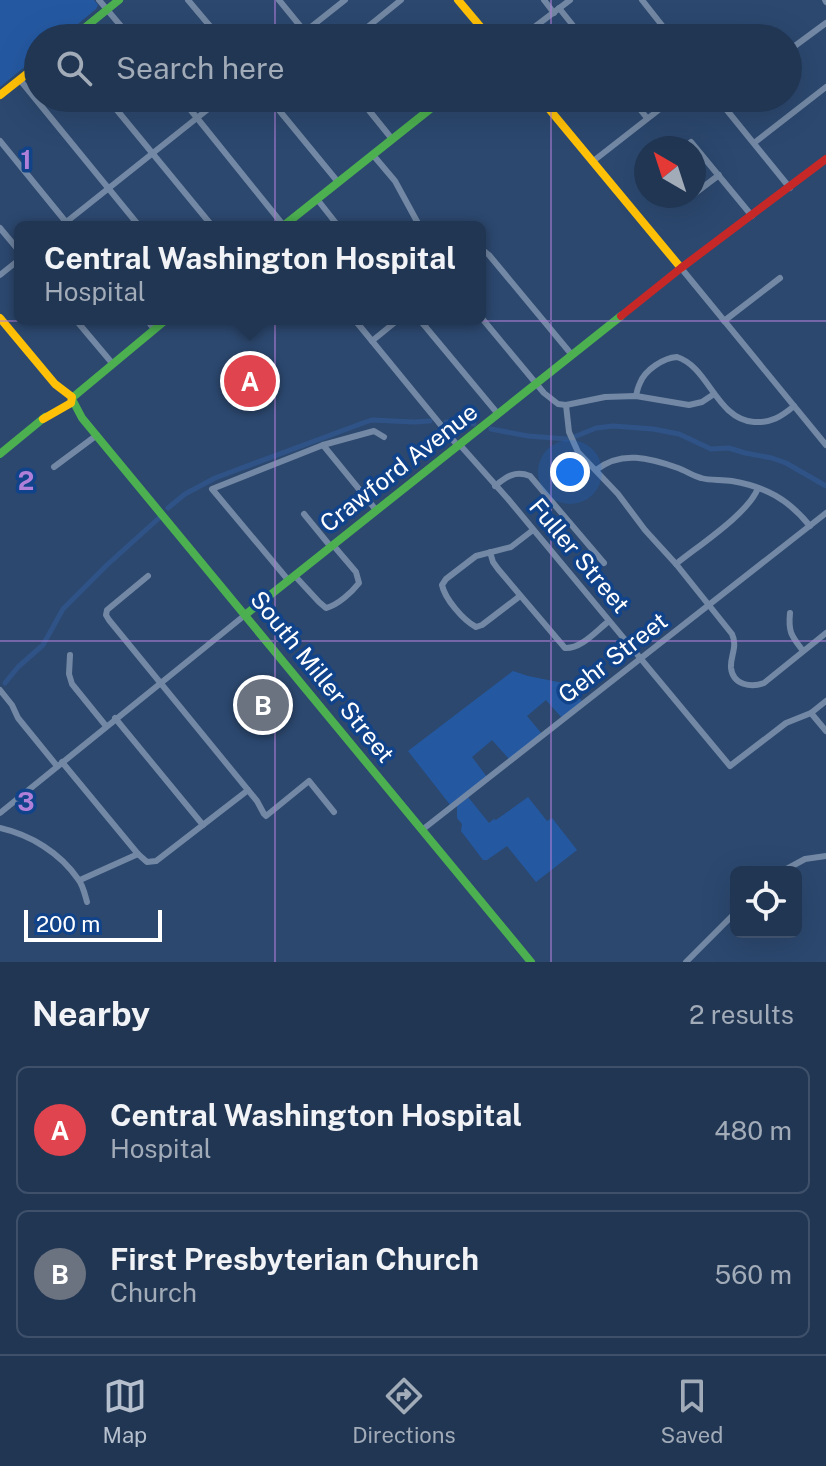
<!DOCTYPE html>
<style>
:root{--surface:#213653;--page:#293e5a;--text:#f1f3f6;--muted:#a2abb8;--line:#3e506a;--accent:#b5bfcd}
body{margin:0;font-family:"Public Sans",sans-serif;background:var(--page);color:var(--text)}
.controls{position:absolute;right:24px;bottom:24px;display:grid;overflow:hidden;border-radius:12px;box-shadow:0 8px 32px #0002}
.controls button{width:72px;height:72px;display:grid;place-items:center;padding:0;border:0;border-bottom:2px solid var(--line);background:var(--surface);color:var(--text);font:40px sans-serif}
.compass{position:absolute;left:634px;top:136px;width:72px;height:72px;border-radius:50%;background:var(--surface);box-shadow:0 8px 32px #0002;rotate:321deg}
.scale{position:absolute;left:24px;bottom:20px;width:138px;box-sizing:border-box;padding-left:8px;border:4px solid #fff;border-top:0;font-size:22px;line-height:28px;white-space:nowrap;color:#fff;-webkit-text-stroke:6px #11438a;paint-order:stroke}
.you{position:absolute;left:570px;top:472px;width:28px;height:28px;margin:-20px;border:6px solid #fff;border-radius:50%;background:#1a73e8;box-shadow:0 0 0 12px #1a73e833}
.badge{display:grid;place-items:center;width:52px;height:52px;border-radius:50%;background:var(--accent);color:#fff;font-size:26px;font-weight:700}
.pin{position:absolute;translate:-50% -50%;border:4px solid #fff;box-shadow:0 2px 8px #0006}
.popup{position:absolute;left:14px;top:221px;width:472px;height:104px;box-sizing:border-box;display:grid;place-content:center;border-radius:12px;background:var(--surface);filter:drop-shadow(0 2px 6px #0005);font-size:26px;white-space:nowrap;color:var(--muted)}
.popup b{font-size:30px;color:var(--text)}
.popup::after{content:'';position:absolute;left:50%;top:100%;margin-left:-16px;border:16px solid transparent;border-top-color:var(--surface)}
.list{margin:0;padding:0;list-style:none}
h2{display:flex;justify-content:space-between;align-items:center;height:104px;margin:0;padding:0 32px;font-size:34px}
h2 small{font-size:26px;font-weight:400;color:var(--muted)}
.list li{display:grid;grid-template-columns:52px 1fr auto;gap:24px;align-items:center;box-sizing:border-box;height:128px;margin:0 16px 16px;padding:0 16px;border:2px solid var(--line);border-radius:12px}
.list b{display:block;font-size:30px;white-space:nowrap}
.list p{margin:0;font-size:26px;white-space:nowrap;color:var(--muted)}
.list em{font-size:26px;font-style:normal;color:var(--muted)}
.icon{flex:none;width:44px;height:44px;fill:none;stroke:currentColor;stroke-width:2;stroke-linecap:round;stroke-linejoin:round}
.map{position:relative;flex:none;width:826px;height:962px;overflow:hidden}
.search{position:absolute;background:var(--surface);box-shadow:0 8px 32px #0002;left:24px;right:24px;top:24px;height:88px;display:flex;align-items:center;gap:20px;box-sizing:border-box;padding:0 28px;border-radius:44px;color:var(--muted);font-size:30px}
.sheet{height:392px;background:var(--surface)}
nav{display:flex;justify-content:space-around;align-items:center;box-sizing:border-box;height:112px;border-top:2px solid var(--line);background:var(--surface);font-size:22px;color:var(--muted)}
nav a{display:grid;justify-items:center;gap:4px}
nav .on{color:var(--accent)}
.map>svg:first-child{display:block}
</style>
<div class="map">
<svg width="826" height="962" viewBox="0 0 826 962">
<rect width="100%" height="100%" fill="#2c486f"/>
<!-- green -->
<g fill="#2459a2">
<polygon points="0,0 94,0 98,5 96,9 61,38 38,38 38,56 0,87"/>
<polygon points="513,671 528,676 568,684 582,701 562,718 546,700 527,716 542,734 510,760 492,740 472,757 487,777 451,806 408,751"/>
<polygon points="468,797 489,823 494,819 496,820 528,797 547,821 552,818 577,850 536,882 507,846 487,860 483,860 461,831 462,824 457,818 457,806"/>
</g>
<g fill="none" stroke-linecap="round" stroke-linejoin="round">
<!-- canal -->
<g stroke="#2f5387" stroke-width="5">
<polyline points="446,422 458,421 474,424"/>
<polyline points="491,429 528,436 567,439"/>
<polyline points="574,437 596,428 613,426 653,429 679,434 711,449 729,448 745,453 772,458 786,463 826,486"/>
<polyline points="168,508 185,494 215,478 363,423 372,420 414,422 430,421"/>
<polyline points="5,683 18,667 43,645 63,609 107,565 159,518"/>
</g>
<!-- street -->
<g stroke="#7388a4" stroke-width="6">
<polyline points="99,0 131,38"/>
<polyline points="188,0 220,38"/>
<polyline points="279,0 310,38"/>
<polyline points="544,0 554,13"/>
<polyline points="642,0 672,38"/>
<polyline points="825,0 826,2"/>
<polyline points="559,8 583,38"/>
<polyline points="407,37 407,38"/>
<polyline points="297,38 345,0"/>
<polyline points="354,38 401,0"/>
<polyline points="520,38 570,0"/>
<polyline points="788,51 826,23"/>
<polyline points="20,80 140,227"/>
<polyline points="107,98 213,227"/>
<polyline points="181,98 284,226"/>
<polyline points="269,98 338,182"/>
<polyline points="359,98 392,139"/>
<polyline points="631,98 647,118"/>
<polyline points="717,98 790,188"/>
<polyline points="0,141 70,227"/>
<polyline points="754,143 826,87"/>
<polyline points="684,148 691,142 752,216"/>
<polyline points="373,155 395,181 420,227"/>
<polyline points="592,162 674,98"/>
<polyline points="694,194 719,175"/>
<polyline points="681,196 685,201 691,196"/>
<polyline points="317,199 339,227"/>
<polyline points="60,227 222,98"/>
<polyline points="0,228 20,252"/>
<polyline points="480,250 484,251 489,255 572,355"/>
<polyline points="681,268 826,445"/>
<polyline points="0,275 20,259"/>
<polyline points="480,316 544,393 558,404 566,405 605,397 636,396 689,405 702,402 714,394"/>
<polyline points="75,319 112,363"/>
<polyline points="146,319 154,329"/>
<polyline points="354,319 458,446"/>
<polyline points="419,319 498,414"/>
<polyline points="724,321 780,278"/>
<polyline points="372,341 399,319"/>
<path d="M636 396C637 391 638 387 640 383 645 370 663 358 677 357 709 367 716 419 754 422 771 423 781 417 794 406"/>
<path d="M566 405 569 432 578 452 618 494 645 530 676 564 732 634C738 647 730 656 731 668 733 685 751 688 764 683L826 633"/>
<polyline points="323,445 376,510"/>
<polyline points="460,445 508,499 730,766 786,723 811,713 826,701"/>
<polyline points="54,467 97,435"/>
<path d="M596 470C621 450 650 458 678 468 686 471 693 476 701 478 711 481 721 479 732 481 766 487 788 499 810 526"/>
<path d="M495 486C506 477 515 470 530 476L604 563"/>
<polyline points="304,514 331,547"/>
<path d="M490 552 493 562 498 569 565 648C581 649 596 631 609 621"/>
<path d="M676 564C698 546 749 513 758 488"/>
<polyline points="148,576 107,610 106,615 109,620 257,801 264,814 266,816 309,781 334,812"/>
<path d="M295 576 319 602 326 608C338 605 352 592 359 583L356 572 333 545"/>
<polyline points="289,581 212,489 323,445 374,431 384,437"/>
<path d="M520 596 482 625 476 627C463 620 445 599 442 585L446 579 476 556 511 547 533 530"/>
<path d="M790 613C788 633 792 636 803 651"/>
<polyline points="70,655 69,674 72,684 106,726"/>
<polyline points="0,690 12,705 18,718 57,766"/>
<polyline points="811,713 826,731"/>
<polyline points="115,718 203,825"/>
<polyline points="62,762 138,854"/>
<polyline points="0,813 245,615"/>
<path d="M0 828C31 835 60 853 78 879 83 885 85 895 87 902"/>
<polyline points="422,830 826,513"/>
<polyline points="781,872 805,859 826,856"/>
<polyline points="80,880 138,854 147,862 156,861 248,790"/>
<polyline points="686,962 736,912"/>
</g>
<!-- fast -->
<g stroke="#4caf50" stroke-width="8">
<polyline points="72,38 119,0"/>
<polyline points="282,227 444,98"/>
<polyline points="72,398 167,319"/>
<polyline points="72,399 82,418 531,962"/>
<polyline points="0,454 45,417"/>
<polyline points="245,615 621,316"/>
</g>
<!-- slow -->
<g stroke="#ffc107" stroke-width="8">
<polyline points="458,0 490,38"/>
<polyline points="0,95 38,65"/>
<polyline points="540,98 681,268"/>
<polyline points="0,318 55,384 72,397 71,403 43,419"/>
</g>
<!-- jam -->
<polyline stroke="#c62828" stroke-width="8" points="621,316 681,268 826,159"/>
</g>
<!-- grid -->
<path fill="none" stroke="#b080d9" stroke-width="2" stroke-opacity="0.55" d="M275 0V38M551 0V38M275 98V962M551 98V962M0 321H826M0 641H826"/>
<g text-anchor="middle" stroke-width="7" stroke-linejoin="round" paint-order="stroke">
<!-- street labels -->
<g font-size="24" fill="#fff" stroke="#11438a">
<text transform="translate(399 468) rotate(-38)" y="8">Crawford Avenue</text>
<text transform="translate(579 556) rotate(50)" y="8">Fuller Street</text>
<text transform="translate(613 658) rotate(-38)" y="8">Gehr Street</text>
<text transform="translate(322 677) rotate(51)" y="8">South Miller Street</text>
</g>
</g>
<g font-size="26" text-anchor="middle" font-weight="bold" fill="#b080d9" stroke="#11438a" stroke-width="7" stroke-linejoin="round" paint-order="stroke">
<text x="26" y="169">1</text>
<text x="26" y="490">2</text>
<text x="26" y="811">3</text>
</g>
</svg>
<div class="controls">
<button><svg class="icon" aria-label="locate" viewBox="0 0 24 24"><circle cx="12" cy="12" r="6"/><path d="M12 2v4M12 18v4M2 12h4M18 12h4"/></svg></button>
</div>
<svg class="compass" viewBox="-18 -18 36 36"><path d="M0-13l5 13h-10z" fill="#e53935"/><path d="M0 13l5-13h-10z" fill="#a2abb8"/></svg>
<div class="scale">200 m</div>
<div class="you"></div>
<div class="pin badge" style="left:250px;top:381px;background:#e0444e">A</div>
<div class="popup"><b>Central Washington Hospital</b>Hospital</div>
<div class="pin badge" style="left:263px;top:705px;background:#6b7280">B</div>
<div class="search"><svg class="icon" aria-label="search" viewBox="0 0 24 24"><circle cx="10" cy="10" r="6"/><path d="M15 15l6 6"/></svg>Search here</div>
</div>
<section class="sheet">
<h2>Nearby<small>2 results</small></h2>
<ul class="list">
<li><span class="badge" style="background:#e0444e">A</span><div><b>Central Washington Hospital</b><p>Hospital</p></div><em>480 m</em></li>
<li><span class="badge" style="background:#6b7280">B</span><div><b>First Presbyterian Church</b><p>Church</p></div><em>560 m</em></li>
</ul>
</section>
<nav>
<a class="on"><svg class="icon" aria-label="map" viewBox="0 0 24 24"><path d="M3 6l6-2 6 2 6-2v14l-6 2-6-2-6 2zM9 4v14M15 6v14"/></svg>Map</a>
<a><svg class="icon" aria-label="directions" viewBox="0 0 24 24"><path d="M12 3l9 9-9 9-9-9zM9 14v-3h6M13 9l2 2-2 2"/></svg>Directions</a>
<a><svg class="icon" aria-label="saved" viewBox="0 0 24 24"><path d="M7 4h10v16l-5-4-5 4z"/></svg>Saved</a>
</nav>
